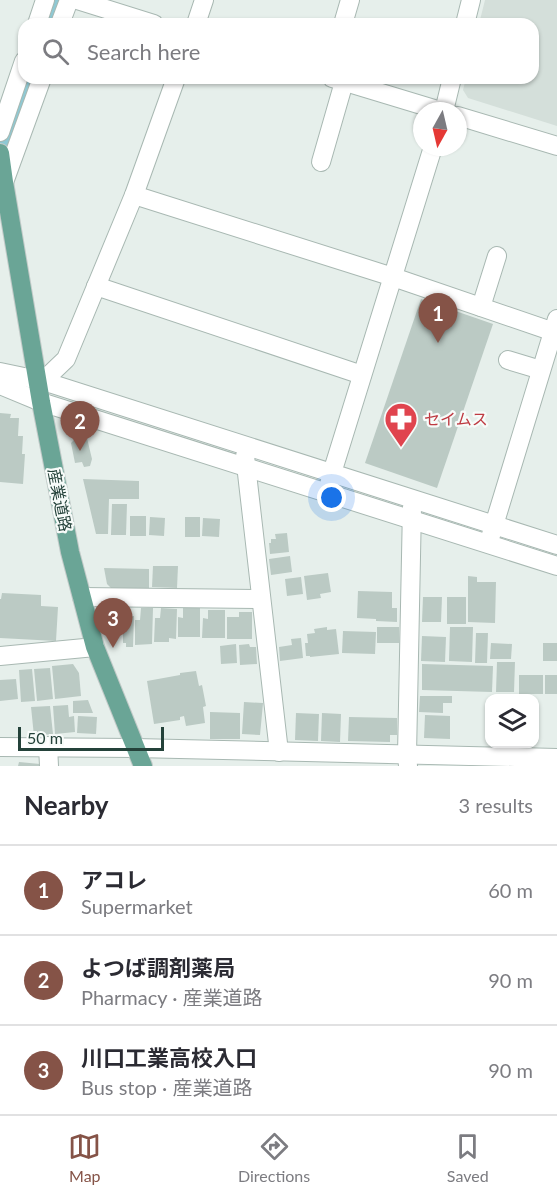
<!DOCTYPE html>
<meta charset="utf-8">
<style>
:root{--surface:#fff;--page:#f7f7f7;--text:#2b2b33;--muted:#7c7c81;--line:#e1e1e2;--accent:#855347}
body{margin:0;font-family:Lato,"Noto Sans JP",sans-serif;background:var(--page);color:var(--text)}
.controls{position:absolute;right:18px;bottom:18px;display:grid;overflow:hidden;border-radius:12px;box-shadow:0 2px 4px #0004}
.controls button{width:54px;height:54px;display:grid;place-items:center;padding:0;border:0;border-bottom:2px solid var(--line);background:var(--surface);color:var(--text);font:30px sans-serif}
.compass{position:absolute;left:413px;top:102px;width:54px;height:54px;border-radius:50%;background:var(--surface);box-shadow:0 2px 4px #0004;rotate:188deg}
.scale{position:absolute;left:18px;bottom:15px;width:146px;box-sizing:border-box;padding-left:6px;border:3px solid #24423a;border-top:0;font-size:16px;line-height:21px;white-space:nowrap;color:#24423a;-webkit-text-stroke:4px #f7fbf9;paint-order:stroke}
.you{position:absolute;left:332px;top:498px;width:21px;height:21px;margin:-15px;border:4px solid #fff;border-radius:50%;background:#1a73e8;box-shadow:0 0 0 9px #1a73e833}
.badge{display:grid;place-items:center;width:39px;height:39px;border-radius:50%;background:var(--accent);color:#fff;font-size:20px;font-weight:700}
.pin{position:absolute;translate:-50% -50px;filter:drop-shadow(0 2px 3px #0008)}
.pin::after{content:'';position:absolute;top:32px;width:21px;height:18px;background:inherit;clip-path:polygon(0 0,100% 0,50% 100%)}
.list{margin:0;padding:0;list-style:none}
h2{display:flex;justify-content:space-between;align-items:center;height:78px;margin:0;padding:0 24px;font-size:26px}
h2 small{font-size:20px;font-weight:400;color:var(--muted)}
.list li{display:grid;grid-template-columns:39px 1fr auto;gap:18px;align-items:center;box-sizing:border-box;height:90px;padding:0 24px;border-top:2px solid var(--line)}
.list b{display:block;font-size:22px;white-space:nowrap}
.list p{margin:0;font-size:20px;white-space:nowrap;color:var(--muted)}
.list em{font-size:20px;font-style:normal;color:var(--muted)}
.icon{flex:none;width:33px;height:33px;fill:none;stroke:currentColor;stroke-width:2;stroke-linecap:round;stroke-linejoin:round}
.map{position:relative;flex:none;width:557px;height:766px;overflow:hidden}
.search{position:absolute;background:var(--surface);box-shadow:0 2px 4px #0004;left:18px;right:18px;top:18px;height:66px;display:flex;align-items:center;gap:15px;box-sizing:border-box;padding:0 21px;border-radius:18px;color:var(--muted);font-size:22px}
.sheet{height:348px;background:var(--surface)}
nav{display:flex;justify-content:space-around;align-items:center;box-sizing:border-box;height:84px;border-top:2px solid var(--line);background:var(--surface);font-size:16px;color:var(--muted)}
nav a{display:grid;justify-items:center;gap:3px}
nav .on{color:var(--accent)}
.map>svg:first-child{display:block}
</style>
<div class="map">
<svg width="557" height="766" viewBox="0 0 557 766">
<rect width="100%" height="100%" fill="#e6efeb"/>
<!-- built -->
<polygon fill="#d4dfda" points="485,0 557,0 557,126 468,98 463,90 466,78 533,78 533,24 479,24"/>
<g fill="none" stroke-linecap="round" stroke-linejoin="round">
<!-- river -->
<g stroke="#8ec9d4" stroke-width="34">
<polyline points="49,24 57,0"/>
<polyline points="0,158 29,78"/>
</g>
</g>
<!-- building -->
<g fill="#bbcac4">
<polygon points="421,299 493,324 437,488 365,463"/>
<polygon points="0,413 11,414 10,418 19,418 18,436 23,436 22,454 25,454 23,484 0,482"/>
<polygon points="80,434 86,434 92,459 90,466 84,467 82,462 75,463 71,443"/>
<polygon points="83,479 139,481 139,499 109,499 108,534 96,534"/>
<polygon points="112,504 127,504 126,535 111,535"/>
<rect x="130" y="516" width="16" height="20"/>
<polygon points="150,517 165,518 164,536 149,535"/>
<rect x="185" y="517" width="15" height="20"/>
<polygon points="203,518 220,519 219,537 202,536"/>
<polygon points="287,533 289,552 270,554 269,543 271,543 271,539 276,539 275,534"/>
<polygon points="290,556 292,572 271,575 269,559"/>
<polygon points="153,566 178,566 177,588 152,587"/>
<polygon points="104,568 149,569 149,589 111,588 107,584"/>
<polygon points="328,573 331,592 320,594 321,598 307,600 304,576"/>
<polygon points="468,576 477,577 477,582 496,582 495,623 468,622"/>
<polygon points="301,577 303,594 287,596 285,579"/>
<polygon points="358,591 392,592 392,608 397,608 397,622 376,621 376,619 357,618"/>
<polygon points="2,593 41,595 41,606 58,607 56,641 0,638 0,599 1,599"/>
<polygon points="423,597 442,597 441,622 422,622"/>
<rect x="447" y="597" width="19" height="27"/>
<polygon points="115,607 126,607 126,616 134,616 133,647 126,647 126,643 123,643 123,626 119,626 119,617 115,617"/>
<polygon points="141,608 153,608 152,644 135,645 135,620 140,620"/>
<polygon points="161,608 177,609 176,639 169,638 169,642 154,642 155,618 160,618"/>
<polygon points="183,608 200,608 200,637 178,637 178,617 183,618"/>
<polygon points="208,610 225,610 225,638 202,638 203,618 208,619"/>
<polygon points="239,612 252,612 252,639 227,639 227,617 239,617"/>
<polygon points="327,627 327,630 336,629 339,654 310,657 310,656 306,656 305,643 308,643 307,634 315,633 314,629"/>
<rect x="377" y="627" width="22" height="16"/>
<polygon points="450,627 473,627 472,662 449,661"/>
<polygon points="343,631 376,632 375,654 342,653"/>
<polygon points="476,633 488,633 487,663 475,663"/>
<polygon points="422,636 446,637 445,662 421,661"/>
<polygon points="301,638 303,658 280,661 279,647 292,645 291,639"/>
<polygon points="491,643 512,644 511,659 490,659"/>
<rect x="543" y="643" width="14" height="18"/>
<polygon points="236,644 237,663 221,664 220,646"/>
<polygon points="249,644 250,647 256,647 257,664 240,665 239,645"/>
<polygon points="497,662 515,662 514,692 496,692"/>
<polygon points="73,664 79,673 81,696 55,699 52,666"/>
<polygon points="422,664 493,666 492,692 422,690"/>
<polygon points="50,668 53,699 37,701 34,669"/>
<polygon points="32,669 35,701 21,702 19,670"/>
<polygon points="196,671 199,686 202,685 206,706 203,707 205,723 186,726 184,716 180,717 180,720 154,724 147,681 180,675 180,673"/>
<rect x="519" y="675" width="24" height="19"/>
<rect x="545" y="675" width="12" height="19"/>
<polygon points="16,679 18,699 0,701 0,680"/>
<polygon points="420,696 452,696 452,703 443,703 443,713 419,712"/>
<polygon points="505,696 532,697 532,698 505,698"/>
<polygon points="88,700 93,713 73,713 73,701"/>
<polygon points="244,702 263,703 260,735 242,734"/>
<polygon points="68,705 69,717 74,716 75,732 55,734 53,706"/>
<polygon points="50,706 53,734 34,736 31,707"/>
<polygon points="210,712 240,713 240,739 210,739"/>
<polygon points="296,713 319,714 318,741 295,740"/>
<polygon points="322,713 341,714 340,742 321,741"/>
<polygon points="425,715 450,716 450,739 424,738"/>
<polygon points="78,716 97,717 96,734 77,733"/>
<polygon points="349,717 397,718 397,735 390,735 390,742 348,741"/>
<polygon points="19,762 40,764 40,766 18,766"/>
</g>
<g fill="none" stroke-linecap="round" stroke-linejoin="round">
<defs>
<g id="minor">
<polyline points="77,0 154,24"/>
<polyline points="37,24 45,0"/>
<polyline points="60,24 69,0"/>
<polyline points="343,24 350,0"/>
<polyline points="332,78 441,111"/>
<polyline points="458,116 557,146"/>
<polyline points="0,132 24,61"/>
<polyline points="321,162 344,82"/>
<polyline points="3,185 42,78"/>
<polyline points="134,195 393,277 557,333"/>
<polyline points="96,286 362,375"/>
<polyline points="481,307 497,256"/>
<polyline points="508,360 541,370"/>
<polyline points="0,372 43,381 557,545"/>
<polyline points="43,381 66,359 134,195 176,78"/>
<polyline points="41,402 557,566"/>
<polyline points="245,456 279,752"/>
<polyline points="491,535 557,319"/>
<polyline points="82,597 261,599"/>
<polyline points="0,656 95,647"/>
<polyline points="48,746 49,766"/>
<polyline points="0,747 135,748 557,758"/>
<polyline points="408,766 407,755 412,507"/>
</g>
<g id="tertiary">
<polyline points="196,24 204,0"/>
<polyline points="465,24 471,0"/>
<polyline points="444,111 452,78"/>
<polyline points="0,385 41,402"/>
<polyline points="327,493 332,473 433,147"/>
</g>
<polyline id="primary" points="0,153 4,182 41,402 70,552 95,647 143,766"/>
</defs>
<!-- minor casing -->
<use href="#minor" stroke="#a8b8b2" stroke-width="20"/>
<!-- tertiary casing -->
<use href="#tertiary" stroke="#a8b8b2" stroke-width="20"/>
<!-- primary casing -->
<use href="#primary" stroke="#c2cac8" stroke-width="20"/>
<!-- minor -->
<use href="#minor" stroke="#fff" stroke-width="18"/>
<!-- tertiary -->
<use href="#tertiary" stroke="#fff" stroke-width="18"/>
<!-- primary -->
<use href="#primary" stroke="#6aa596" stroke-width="18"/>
</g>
<!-- icons -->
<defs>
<symbol id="pharmacy-pin" viewBox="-11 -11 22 30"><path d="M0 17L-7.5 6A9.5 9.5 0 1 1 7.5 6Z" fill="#e0444e" stroke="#f7fbf9"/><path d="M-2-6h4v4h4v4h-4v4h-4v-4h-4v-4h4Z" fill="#fff"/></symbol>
</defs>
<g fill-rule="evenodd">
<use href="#pharmacy-pin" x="382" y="400" width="38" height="52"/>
</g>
<g text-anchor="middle" stroke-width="4.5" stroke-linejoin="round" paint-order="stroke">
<!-- health labels -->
<g font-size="16" fill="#be3a42" stroke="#f7fbf9" text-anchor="start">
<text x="424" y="425">セイムス</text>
</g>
<!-- street labels -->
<g font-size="16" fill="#24423a" stroke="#f7fbf9">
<text transform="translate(60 500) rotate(79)" y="6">産業道路</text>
</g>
</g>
</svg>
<div class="controls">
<button><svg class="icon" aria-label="layers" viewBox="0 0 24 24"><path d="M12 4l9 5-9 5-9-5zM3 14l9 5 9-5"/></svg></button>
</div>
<svg class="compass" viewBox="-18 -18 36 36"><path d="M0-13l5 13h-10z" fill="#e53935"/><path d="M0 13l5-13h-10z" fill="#7c7c81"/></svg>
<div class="scale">50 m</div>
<div class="you"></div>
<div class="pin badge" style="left:438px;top:343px">1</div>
<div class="pin badge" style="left:80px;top:451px">2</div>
<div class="pin badge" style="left:113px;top:648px">3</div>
<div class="search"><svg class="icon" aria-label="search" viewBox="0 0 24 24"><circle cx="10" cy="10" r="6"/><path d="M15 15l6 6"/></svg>Search here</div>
</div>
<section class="sheet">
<h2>Nearby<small>3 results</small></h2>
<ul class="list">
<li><span class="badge">1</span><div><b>アコレ</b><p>Supermarket</p></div><em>60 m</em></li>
<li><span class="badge">2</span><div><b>よつば調剤薬局</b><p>Pharmacy · 産業道路</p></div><em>90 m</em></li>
<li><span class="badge">3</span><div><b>川口工業高校入口</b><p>Bus stop · 産業道路</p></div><em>90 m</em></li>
</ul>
</section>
<nav>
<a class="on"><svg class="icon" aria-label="map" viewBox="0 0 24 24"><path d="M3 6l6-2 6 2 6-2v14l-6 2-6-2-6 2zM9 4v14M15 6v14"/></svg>Map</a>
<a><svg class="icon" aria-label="directions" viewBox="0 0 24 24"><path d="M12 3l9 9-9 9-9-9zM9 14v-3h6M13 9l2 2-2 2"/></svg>Directions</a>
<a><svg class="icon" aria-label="saved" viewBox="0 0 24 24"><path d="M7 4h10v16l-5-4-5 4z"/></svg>Saved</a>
</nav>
